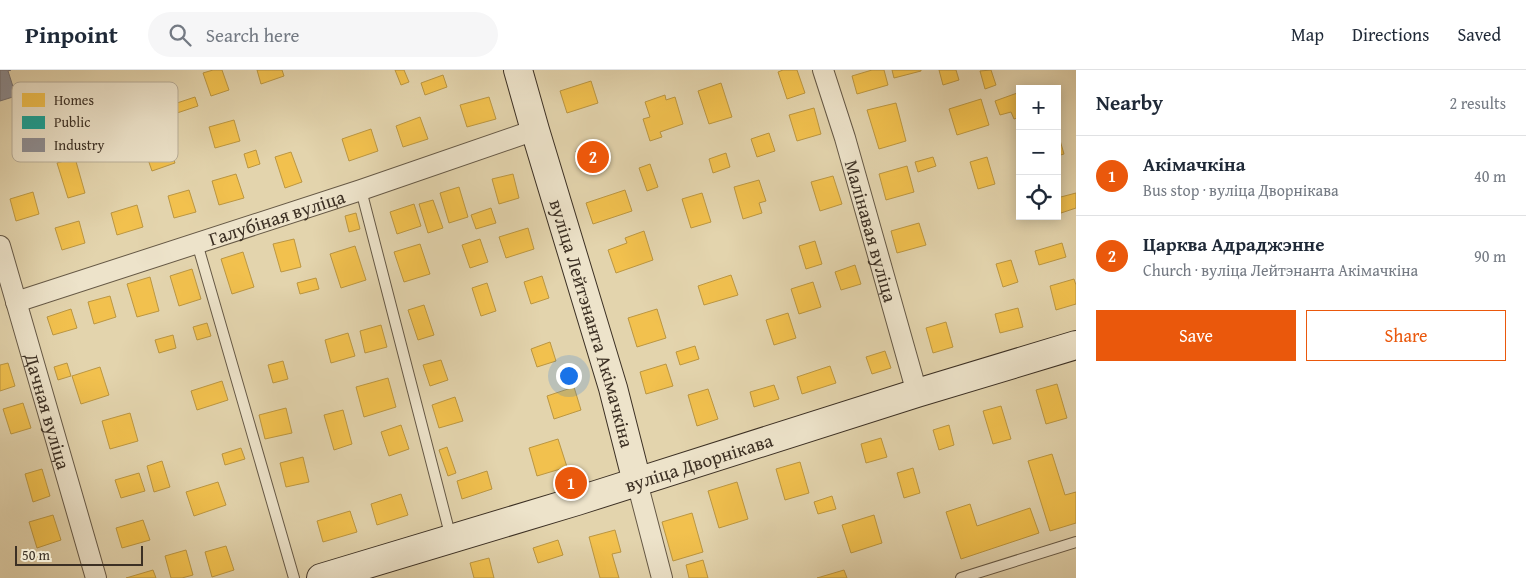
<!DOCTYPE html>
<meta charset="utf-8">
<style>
:root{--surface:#fff;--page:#f6f6f7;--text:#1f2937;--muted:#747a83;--line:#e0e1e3;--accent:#ea580c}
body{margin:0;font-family:"Gentium Book Plus",serif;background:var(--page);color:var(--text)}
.controls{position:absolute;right:15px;top:15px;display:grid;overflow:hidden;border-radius:0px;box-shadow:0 2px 12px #0003}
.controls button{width:45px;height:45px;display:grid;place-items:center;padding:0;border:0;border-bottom:1px solid var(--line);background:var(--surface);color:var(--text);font:25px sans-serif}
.scale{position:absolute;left:15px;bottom:12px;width:128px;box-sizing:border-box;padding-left:5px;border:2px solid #3c3024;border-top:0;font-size:14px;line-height:18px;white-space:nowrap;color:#3c3024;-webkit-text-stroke:4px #ede3ca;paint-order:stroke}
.you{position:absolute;left:568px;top:305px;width:18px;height:18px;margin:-12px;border:4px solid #fff;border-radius:50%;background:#1a73e8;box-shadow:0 0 0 8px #1a73e833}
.badge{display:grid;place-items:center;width:32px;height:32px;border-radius:50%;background:var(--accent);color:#fff;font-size:16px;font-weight:700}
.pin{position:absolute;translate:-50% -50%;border:2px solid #fff;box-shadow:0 1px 5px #0006}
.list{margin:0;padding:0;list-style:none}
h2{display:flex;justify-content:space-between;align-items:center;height:65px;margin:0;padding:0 20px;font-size:21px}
h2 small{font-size:16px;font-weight:400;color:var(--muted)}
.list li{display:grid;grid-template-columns:32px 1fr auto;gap:15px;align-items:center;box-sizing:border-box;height:80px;padding:0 20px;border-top:1px solid var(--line)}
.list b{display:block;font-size:19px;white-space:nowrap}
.list p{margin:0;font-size:16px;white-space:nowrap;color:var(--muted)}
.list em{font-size:16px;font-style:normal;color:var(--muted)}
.actions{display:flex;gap:10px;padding:15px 20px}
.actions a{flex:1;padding:11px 0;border:1px solid var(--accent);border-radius:0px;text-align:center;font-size:18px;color:var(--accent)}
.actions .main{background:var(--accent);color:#fff}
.icon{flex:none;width:28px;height:28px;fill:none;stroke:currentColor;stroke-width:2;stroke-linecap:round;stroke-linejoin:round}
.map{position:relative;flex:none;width:1076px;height:508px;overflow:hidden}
header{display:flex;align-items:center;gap:30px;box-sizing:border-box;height:70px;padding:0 25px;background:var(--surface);border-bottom:1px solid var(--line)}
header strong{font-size:24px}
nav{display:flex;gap:28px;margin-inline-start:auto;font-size:18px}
.search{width:350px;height:45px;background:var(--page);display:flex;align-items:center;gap:12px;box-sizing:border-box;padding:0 18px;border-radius:28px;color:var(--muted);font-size:19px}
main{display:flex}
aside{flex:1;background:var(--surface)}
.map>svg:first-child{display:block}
</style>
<header>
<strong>Pinpoint</strong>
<div class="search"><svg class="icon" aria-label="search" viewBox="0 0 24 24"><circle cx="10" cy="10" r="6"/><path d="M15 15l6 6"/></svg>Search here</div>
<nav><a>Map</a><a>Directions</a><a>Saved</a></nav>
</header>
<main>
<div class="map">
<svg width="1076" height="508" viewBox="0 0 1076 508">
<rect width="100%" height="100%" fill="#e3d4ad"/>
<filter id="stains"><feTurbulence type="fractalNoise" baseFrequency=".004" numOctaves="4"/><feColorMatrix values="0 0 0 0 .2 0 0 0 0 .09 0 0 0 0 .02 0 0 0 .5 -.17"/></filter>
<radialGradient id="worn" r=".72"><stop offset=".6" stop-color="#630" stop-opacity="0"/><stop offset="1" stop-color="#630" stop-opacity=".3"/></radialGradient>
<!-- homes -->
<g fill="#f2c14e" stroke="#bb9641">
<polygon points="213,0 222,0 229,20 211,26 203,3"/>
<polygon points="257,0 282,0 284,6 261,14"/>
<polygon points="395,0 404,0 409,12 401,15"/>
<polygon points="783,0 797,0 805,23 787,29 778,2"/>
<polygon points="872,0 884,0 888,15 857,24 852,6"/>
<polygon points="892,0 921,0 921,1 894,8"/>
<polygon points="939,0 956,0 959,10 943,15"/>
<polygon points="991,0 996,15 985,19 980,1"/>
<polygon points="443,5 447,17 425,25 421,13"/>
<polygon points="591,11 598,33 567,43 560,21"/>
<polygon points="721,13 732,47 709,54 698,21"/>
<polygon points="1020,22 1020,47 1014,49 1011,42 1000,45 995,31"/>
<polygon points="665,25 666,30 675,27 683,54 660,62 662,67 650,71 643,49 650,47 645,32"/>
<polygon points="195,27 198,36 177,43 174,34"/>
<polygon points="489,27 496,49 467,57 460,35"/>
<polygon points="981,29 989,55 957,65 949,39"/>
<polygon points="896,33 906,71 879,79 867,40"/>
<polygon points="814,38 821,64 797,71 789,45"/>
<polygon points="420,47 428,69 403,77 396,56"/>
<polygon points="234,50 240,71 215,78 209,57"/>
<polygon points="371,59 378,81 349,91 342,69"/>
<polygon points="1057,60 1064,84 1057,86"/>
<polygon points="769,63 775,81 757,87 751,69"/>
<polygon points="166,67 175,93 152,101 143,75"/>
<polygon points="256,80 260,94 248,98 244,84"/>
<polygon points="291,82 302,112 285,118 275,87"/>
<polygon points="726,83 730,97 713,103 709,89"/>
<polygon points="933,87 936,96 918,102 915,92"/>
<polygon points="987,87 995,114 978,119 970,92"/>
<polygon points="75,88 85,123 68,128 57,93"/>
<polygon points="650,94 658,117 647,121 639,98"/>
<polygon points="907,96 914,122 886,130 879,104"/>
<polygon points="236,104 244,128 219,135 212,111"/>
<polygon points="513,104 519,128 499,134 492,109"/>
<polygon points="833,106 842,134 820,141 811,112"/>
<polygon points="759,110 766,131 759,133 762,143 743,149 734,117"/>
<polygon points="459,117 468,147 449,153 440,123"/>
<polygon points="189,120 196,142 174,148 168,126"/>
<polygon points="625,120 632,141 593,154 586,133"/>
<polygon points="33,122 39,144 16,151 10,129"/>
<polygon points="702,123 711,152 691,158 682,129"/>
<polygon points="1076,123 1076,138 1061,143 1057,128"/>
<polygon points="433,130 443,158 428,163 419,134"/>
<polygon points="414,134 421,156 397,164 390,142"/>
<polygon points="137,135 143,157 117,165 111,143"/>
<polygon points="491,138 496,153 476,159 471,145"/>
<polygon points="356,143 360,159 349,162 345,146"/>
<polygon points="79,151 85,173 62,180 55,158"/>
<polygon points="919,153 926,175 897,183 891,161"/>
<polygon points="528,158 534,179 506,188 499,167"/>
<polygon points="644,161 653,190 616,203 608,180 627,173 625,168"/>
<polygon points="294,169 301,197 281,202 273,174"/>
<polygon points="480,169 488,192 470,198 462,175"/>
<polygon points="815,171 822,194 806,199 799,176"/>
<polygon points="1062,173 1066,187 1039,195 1035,181"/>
<polygon points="420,174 430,204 404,212 394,182"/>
<polygon points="355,176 366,210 341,218 330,184"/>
<polygon points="243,182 254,217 232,224 221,189"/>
<polygon points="1011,190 1018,212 1003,217 996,194"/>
<polygon points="855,195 861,214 841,220 835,202"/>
<polygon points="192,199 201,229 179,236 170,206"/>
<polygon points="731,205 738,225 704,235 698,216"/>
<polygon points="542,206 549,228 531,234 524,212"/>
<polygon points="150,207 159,241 137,247 127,214"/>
<polygon points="316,208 319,219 300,224 297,213"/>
<polygon points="1074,209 1076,215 1076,234 1056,240 1050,216"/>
<polygon points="813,212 821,237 799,244 791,219"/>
<polygon points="487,213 496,241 481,246 472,218"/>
<polygon points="110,226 116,247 94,254 88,232"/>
<polygon points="424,235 434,265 418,270 408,240"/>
<polygon points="1018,238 1023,257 1000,263 995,244"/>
<polygon points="71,239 77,258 53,265 47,247"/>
<polygon points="657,239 666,268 637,277 628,248"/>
<polygon points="788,243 796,268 774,275 766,250"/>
<polygon points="946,252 953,277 933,283 926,258"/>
<polygon points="207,253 211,266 197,270 193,257"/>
<polygon points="381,255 387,277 365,283 360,261"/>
<polygon points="348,263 355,286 331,293 325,270"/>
<polygon points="173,265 176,278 159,283 155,270"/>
<polygon points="550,272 556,291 537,297 531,279"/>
<polygon points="695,276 699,289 680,295 676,282"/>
<polygon points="885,281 891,298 872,304 866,287"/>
<polygon points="441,290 448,310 430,316 423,295"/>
<polygon points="283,291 288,309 273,313 268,295"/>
<polygon points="8,293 15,316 0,321 0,295"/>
<polygon points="67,293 71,306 58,310 54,297"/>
<polygon points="666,294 673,316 646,324 640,302"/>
<polygon points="830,296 836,313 802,324 797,307"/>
<polygon points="100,297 109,325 81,334 72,306"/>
<polygon points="388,308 396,337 364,347 356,317"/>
<polygon points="222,311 228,330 197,340 191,321"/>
<polygon points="1057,314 1067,348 1046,354 1036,320"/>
<polygon points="774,315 779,329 754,337 750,322"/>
<polygon points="574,317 581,340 554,349 547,326"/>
<polygon points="708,319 718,349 697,356 688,325"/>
<polygon points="455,327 463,351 439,358 432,335"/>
<polygon points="23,333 31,358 11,364 3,339"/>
<polygon points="1001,336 1011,369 993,374 983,341"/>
<polygon points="286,338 292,363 265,369 259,345"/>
<polygon points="343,340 352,374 334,380 324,345"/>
<polygon points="130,343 138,371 110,379 102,351"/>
<polygon points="401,355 409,379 389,386 381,362"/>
<polygon points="949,355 954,375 939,380 933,360"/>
<polygon points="881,368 887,387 866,393 861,374"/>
<polygon points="558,369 567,397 537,406 529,378"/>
<polygon points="447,377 456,403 448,406 439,380"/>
<polygon points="241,378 245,389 225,395 222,384"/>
<polygon points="1052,384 1065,425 1076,422 1076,453 1050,461 1028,391"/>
<polygon points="303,387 309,412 286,417 280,393"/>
<polygon points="162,391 170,417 154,422 147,396"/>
<polygon points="800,392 809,423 785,430 776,399"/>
<polygon points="913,398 920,423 904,428 897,403"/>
<polygon points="42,399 50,426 33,432 25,404"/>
<polygon points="487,401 492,419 462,429 457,411"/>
<polygon points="139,403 145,421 121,428 115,410"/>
<polygon points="218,412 226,435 194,446 186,422"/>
<polygon points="737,412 748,449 719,458 708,421"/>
<polygon points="401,424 408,445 377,455 371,434"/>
<polygon points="832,426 836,439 818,444 814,432"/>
<polygon points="970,434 977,456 1030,438 1039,463 961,489 946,442"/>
<polygon points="350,441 357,462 323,472 317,451"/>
<polygon points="692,443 703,482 673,491 662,452"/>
<polygon points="53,445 61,470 37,478 29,452"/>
<polygon points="874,445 882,473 851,483 842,455"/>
<polygon points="143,450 150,470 122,478 116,458"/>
<polygon points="615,460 621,482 612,484 619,508 600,508 589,467"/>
<polygon points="558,470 563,485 538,493 533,478"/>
<polygon points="226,476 234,500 212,507 205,482"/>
<polygon points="186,480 193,505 182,508 171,508 165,486"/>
<polygon points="489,488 494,508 474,508 470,493"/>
<polygon points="703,490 708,508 689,508 686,495"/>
<polygon points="153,500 156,508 126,508"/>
<polygon points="844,500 847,508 817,508"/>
</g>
<!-- public -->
<polygon fill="#17a398" stroke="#228075" points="603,73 609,92 583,101 576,81"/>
<!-- industry -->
<polygon fill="#8d8d92" stroke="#757171" points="0,0 11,0 8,1 16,26 0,31"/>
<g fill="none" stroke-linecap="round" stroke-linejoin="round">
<defs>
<g id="lane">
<polyline points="361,120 451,468"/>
<polyline points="197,173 294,508"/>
<polyline points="961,508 1076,472"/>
</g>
<g id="street">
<path id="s1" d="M823 0 845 68 917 323"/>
<path id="s2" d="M0 176 96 508"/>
<path id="s3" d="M16 232 361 120 535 60"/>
<polyline points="637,412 662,508"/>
</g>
<g id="secondary">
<path id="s4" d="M518 0 535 60 613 318 637 412"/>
<path id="s5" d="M321 508 577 431 917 323 1076 275"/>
</g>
</defs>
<!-- lane casing -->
<use href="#lane" stroke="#665946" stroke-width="12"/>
<!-- street casing -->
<use href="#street" stroke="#665946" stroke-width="22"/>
<!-- secondary casing -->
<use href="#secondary" stroke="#3c3024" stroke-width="30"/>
<!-- lane -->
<use href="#lane" stroke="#ede3ca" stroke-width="10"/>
<!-- street -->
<use href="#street" stroke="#ede3ca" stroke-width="20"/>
<!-- secondary -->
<use href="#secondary" stroke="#ede3ca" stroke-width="28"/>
</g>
<g text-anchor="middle" stroke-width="5" stroke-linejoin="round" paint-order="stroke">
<!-- street labels -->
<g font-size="19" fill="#3c3024" stroke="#ede3ca">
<text dy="7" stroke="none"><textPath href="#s3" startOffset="274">Галубіная вуліца</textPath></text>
<text dy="7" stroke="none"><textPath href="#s1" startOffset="168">Малінавая вуліца</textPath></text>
<text dy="7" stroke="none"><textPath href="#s4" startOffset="264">вуліца Лейтэнанта Акімачкіна</textPath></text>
<text dy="7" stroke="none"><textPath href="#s2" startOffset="172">Дачная вуліца</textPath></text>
<text dy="7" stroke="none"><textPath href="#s5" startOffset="395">вуліца Дворнікава</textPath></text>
</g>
</g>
<!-- legend -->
<rect x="12" y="12" width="166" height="80" rx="8" fill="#ede3ca" stroke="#b8ad98" stroke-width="1"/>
<rect x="22" y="23" width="23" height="14" fill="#f2c14e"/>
<rect x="22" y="46" width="23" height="13" fill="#17a398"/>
<rect x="22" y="68" width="23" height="14" fill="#8d8d92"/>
<g font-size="14" fill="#3c3024">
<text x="54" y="35">Homes</text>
<text x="54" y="57">Public</text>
<text x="54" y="80">Industry</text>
</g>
<rect width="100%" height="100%" filter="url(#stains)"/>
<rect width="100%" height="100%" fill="url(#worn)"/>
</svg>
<div class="controls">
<button>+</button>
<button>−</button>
<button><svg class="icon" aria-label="locate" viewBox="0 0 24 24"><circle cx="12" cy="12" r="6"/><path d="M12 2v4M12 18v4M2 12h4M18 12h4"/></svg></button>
</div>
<div class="scale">50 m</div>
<div class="you"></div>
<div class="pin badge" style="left:571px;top:413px">1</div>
<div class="pin badge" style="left:593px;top:87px">2</div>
</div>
<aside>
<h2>Nearby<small>2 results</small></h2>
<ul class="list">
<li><span class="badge">1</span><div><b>Акімачкіна</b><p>Bus stop · вуліца Дворнікава</p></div><em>40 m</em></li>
<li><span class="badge">2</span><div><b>Царква Адраджэнне</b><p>Church · вуліца Лейтэнанта Акімачкіна</p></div><em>90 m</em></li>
</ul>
<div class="actions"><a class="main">Save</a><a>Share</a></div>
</aside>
</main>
